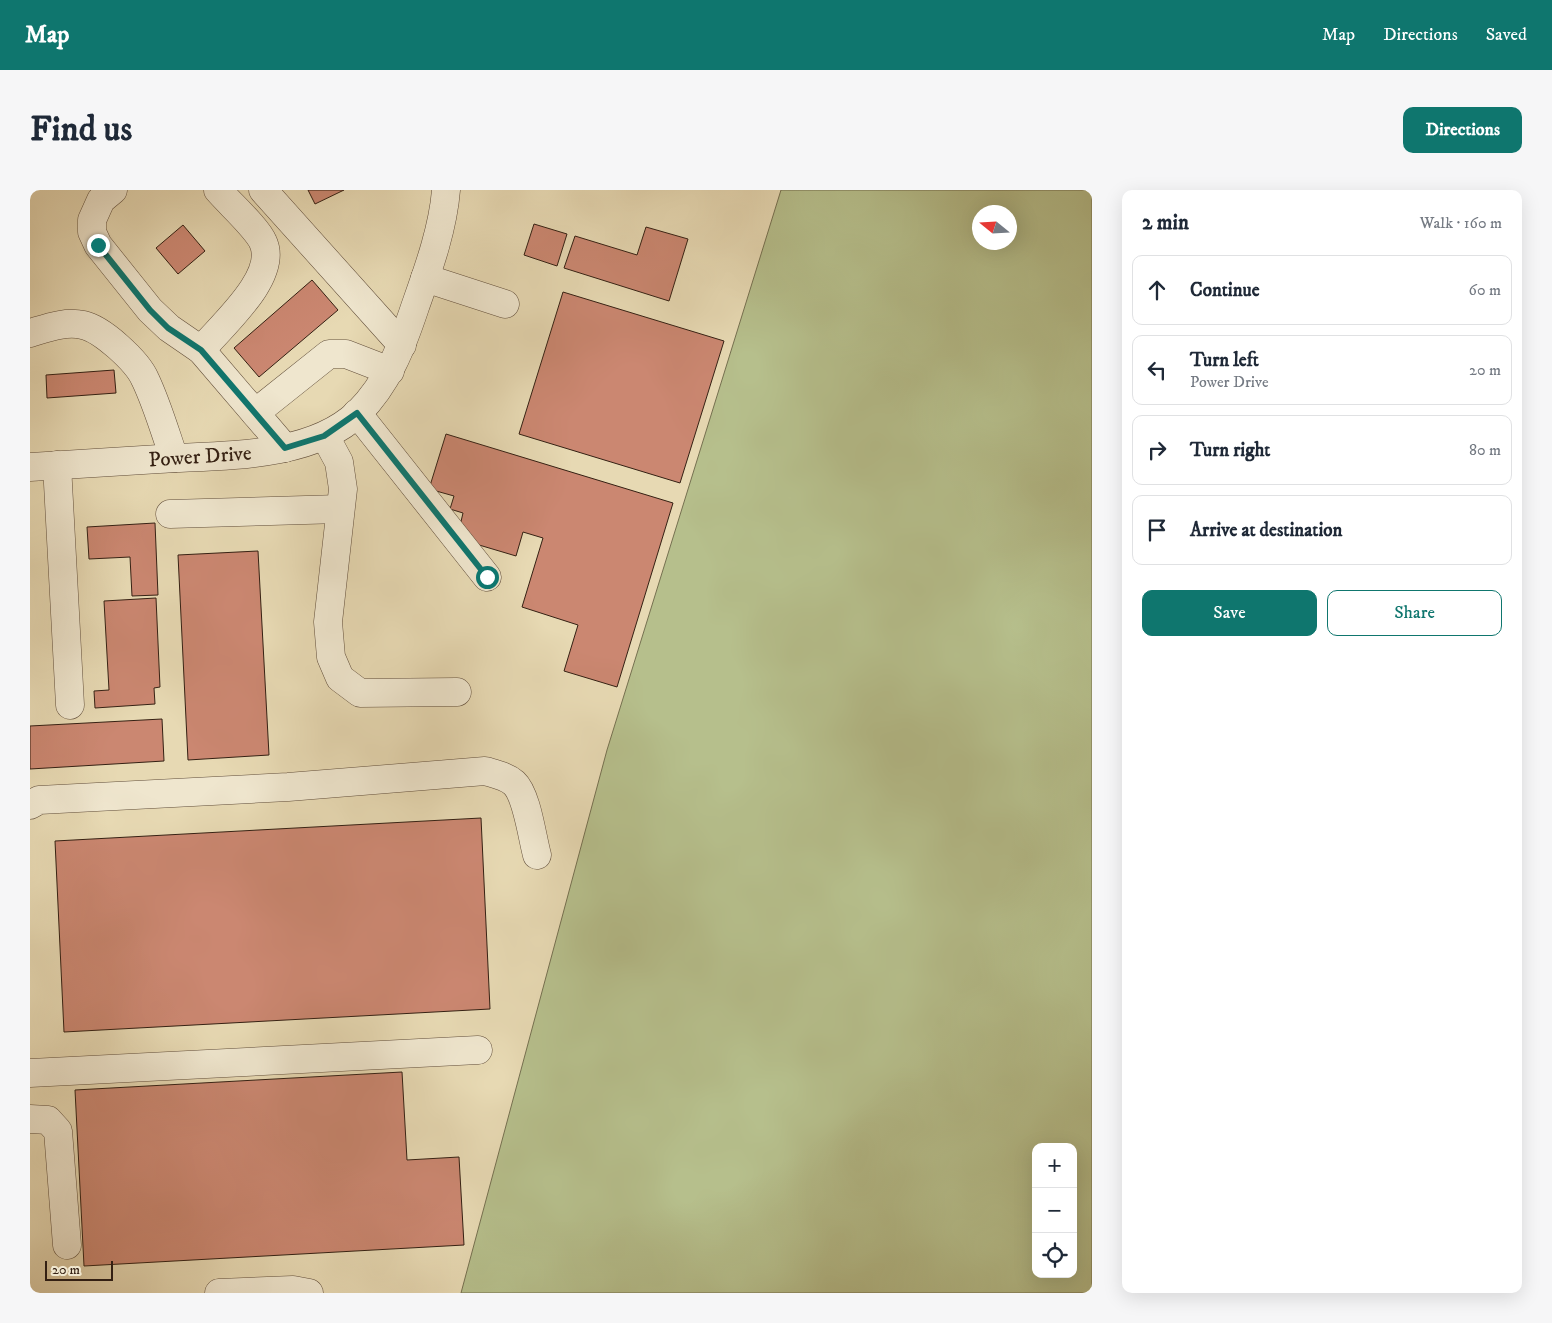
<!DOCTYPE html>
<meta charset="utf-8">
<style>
:root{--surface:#fff;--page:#f6f6f7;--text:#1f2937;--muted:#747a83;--line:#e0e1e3;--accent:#0f766e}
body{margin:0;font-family:"IM FELL DW Pica",serif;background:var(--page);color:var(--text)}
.controls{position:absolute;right:15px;bottom:15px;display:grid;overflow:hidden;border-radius:10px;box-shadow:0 5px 20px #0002}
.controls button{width:45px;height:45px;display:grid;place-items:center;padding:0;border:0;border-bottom:1px solid var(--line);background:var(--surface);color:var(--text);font:25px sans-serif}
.compass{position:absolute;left:942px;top:15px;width:45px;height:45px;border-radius:50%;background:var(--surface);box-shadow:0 5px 20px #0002;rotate:288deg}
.scale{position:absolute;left:15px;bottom:12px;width:68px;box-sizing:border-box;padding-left:5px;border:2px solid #342013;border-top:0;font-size:14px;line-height:18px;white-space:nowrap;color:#342013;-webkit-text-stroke:4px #efe6ce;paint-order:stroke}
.stop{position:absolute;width:15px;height:15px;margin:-11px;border:4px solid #0f766e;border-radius:50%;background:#fff}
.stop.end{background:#0f766e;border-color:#fff;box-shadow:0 1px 5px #0008}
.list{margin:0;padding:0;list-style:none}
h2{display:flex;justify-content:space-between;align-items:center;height:65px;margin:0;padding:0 20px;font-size:21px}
h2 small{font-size:16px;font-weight:400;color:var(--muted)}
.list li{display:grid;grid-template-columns:32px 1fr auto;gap:15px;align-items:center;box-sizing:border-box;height:70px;margin:0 10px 10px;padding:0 10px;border:1px solid var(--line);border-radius:10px}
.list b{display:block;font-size:19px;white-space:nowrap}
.list p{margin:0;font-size:16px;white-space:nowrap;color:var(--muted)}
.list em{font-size:16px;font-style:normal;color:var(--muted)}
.actions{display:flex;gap:10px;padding:15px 20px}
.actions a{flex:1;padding:11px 0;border:1px solid var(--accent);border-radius:10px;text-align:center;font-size:18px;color:var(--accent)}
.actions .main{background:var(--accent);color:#fff}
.icon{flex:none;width:28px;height:28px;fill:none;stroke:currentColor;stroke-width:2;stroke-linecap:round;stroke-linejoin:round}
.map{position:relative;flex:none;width:1062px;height:1103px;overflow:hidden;border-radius:10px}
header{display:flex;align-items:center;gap:30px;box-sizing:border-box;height:70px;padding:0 25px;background:var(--accent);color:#fff}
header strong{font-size:24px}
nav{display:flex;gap:28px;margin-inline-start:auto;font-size:18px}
.intro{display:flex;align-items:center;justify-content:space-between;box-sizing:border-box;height:120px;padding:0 30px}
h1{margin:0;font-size:35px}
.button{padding:12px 22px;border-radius:10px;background:var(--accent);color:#fff;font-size:18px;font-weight:700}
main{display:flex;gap:30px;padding:0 30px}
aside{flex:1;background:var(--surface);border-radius:10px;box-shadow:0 5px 20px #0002}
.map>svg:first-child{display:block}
</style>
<header>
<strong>Map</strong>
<nav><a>Map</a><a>Directions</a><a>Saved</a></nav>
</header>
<div class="intro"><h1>Find us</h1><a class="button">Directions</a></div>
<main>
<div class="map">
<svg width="1062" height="1103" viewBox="0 0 1062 1103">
<rect width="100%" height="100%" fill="#e7d9b3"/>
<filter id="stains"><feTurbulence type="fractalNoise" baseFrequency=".004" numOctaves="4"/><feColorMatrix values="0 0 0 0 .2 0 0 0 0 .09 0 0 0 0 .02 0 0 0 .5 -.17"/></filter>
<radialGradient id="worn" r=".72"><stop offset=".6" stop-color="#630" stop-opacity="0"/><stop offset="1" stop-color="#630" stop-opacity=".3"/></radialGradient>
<!-- green -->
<path fill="#b6bf8c" stroke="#757050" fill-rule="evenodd" d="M751 0H1062V1103H431L577 560ZM949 22H979V52H949ZM1006 957H1043V1084H1006Z"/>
<!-- building -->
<g fill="#cb8771" stroke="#342013">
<polygon points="278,0 314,0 285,14"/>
<polygon points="504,34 537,44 527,76 494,65"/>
<polygon points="153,35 175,61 148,84 126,58"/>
<polygon points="616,37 658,49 639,111 534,78 545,46 607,65"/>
<polygon points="282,90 308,120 229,187 204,158"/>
<polygon points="533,102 694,151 650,293 489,244"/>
<polygon points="84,180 86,203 17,208 16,185"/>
<polygon points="416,244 643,313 587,497 534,481 548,435 492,417 513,348 493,342 486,366 439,352 429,340 433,323 420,319 424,306 399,299"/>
<polygon points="125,333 128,405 102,406 100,367 59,369 57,337"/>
<polygon points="228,361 239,565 158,570 148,365"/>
<polygon points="126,408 130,497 124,498 125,514 65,518 64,501 79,500 74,411"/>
<polygon points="132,529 134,571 0,579 0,536"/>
<polygon points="451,628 460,819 34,842 25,651"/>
<polygon points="372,882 377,970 429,967 434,1055 54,1076 45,900"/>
</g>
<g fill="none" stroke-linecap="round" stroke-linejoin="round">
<defs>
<g id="minor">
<polyline points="83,0 71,10 62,30 62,42 68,55 120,120 139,138 171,160 255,258"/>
<polyline points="233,0 372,155"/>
<polyline points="395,88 475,114"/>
<path d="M0 143C17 138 35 131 53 135 72 139 107 171 115 189 127 214 135 242 144 268"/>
<path d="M171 160C192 135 249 86 233 52 227 38 199 13 188 0"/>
<polyline points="225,223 299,164 316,164 360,181"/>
<polyline points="327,223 457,387"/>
<polyline points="295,246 309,272 313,299 298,432 301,467 310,488 330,503 427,502"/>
<polyline points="27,275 40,515"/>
<path d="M0 277C43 274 86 272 129 269 191 265 280 269 328 223 358 193 372 156 385 117 398 80 413 39 416 0"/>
<polyline points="140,324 310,319"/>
<path d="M0 615 9 610 258 597 455 581C465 584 476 586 484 593 497 605 502 647 507 665"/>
<polyline points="0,883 448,860"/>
<polyline points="0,929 18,930 28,941 37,1055"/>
<polyline points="189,1103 263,1100 279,1103"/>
</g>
</defs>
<!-- minor casing -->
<use href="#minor" stroke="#614e3b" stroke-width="29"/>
<!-- minor -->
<use href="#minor" stroke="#efe6ce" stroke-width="28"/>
</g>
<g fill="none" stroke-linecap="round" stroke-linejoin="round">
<!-- route -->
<polyline stroke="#0f766e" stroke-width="6" points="68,55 120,120 138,138 171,160 255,258 294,246 327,223 457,387"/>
</g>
<g text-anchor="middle" stroke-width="5" stroke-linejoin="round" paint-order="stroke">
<!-- street labels -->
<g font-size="21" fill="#342013" stroke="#efe6ce">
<text transform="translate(170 266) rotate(-4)" y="7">Power Drive</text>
</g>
</g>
<rect width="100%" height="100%" filter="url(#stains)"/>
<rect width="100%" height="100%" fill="url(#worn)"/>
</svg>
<div class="controls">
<button>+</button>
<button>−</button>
<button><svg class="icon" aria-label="locate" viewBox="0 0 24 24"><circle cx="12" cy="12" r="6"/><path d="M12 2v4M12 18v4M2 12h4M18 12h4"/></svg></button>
</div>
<svg class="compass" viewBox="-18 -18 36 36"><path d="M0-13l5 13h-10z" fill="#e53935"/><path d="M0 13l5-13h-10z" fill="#747a83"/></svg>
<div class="scale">20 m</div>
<div class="stop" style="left:457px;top:387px"></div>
<div class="stop end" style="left:68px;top:55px"></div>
</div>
<aside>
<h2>2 min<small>Walk · 160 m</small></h2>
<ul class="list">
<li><svg class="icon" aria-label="ahead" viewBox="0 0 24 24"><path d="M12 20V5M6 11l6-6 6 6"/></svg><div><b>Continue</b></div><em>60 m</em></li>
<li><svg class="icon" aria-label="left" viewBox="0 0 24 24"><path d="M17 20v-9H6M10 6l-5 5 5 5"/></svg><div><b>Turn left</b><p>Power Drive</p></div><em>20 m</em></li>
<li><svg class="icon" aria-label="right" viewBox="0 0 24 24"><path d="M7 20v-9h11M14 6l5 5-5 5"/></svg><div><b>Turn right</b></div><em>80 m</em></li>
<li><svg class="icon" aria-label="arrive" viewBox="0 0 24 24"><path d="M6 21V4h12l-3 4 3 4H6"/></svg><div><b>Arrive at destination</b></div></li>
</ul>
<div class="actions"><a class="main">Save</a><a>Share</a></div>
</aside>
</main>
